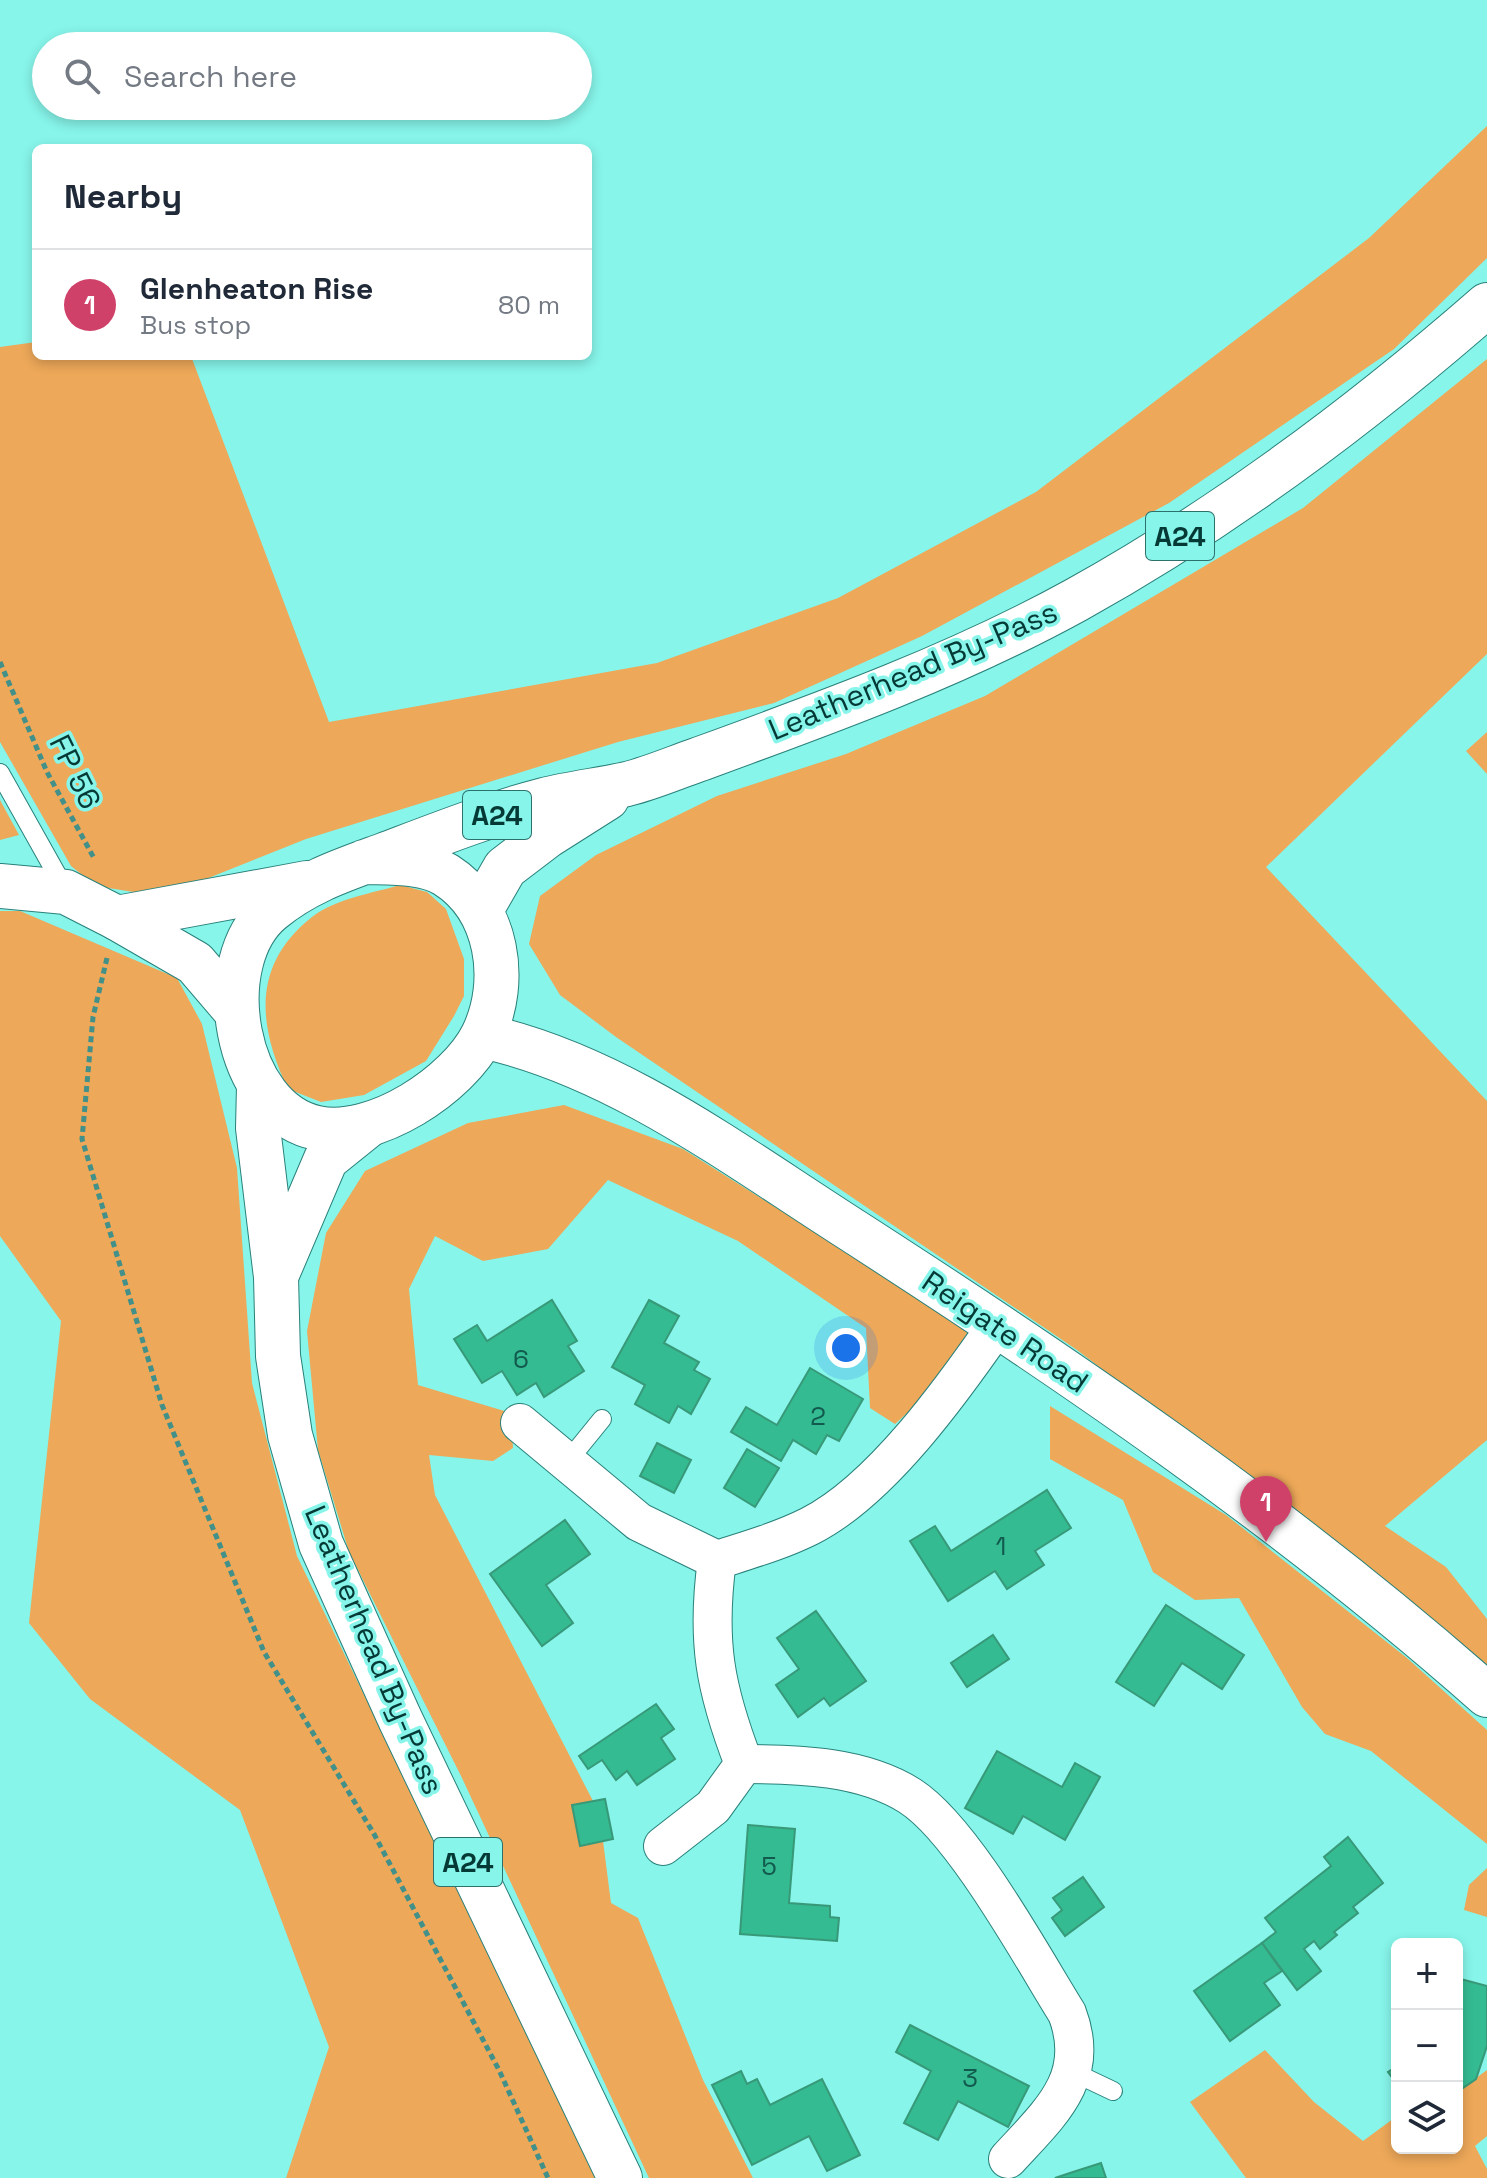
<!DOCTYPE html>
<meta charset="utf-8">
<style>
:root{--surface:#fff;--page:#f6f6f7;--text:#1f2937;--muted:#747a83;--line:#e0e1e3;--accent:#d0416a}
body{margin:0;font-family:"Space Grotesk",sans-serif;background:var(--page);color:var(--text)}
.controls{position:absolute;right:24px;bottom:24px;display:grid;overflow:hidden;border-radius:12px;box-shadow:0 4px 12px #0003}
.controls button{width:72px;height:72px;display:grid;place-items:center;padding:0;border:0;border-bottom:2px solid var(--line);background:var(--surface);color:var(--text);font:40px sans-serif}
.you{position:absolute;left:846px;top:1348px;width:28px;height:28px;margin:-20px;border:6px solid #fff;border-radius:50%;background:#1a73e8;box-shadow:0 0 0 12px #1a73e833}
.badge{display:grid;place-items:center;width:52px;height:52px;border-radius:50%;background:var(--accent);color:#fff;font-size:26px;font-weight:700}
.pin{position:absolute;translate:-50% -66px;filter:drop-shadow(0 2px 4px #0008)}
.pin::after{content:'';position:absolute;top:42px;width:28px;height:24px;background:inherit;clip-path:polygon(0 0,100% 0,50% 100%)}
.list{margin:0;padding:0;list-style:none}
h2{display:flex;justify-content:space-between;align-items:center;height:104px;margin:0;padding:0 32px;font-size:34px}
h2 small{font-size:26px;font-weight:400;color:var(--muted)}
.list li{display:grid;grid-template-columns:52px 1fr auto;gap:24px;align-items:center;box-sizing:border-box;height:112px;padding:0 32px;border-top:2px solid var(--line)}
.list b{display:block;font-size:30px;white-space:nowrap}
.list p{margin:0;font-size:26px;white-space:nowrap;color:var(--muted)}
.list em{font-size:26px;font-style:normal;color:var(--muted)}
.icon{flex:none;width:44px;height:44px;fill:none;stroke:currentColor;stroke-width:2;stroke-linecap:round;stroke-linejoin:round}
.map{position:relative;flex:none;width:1487px;height:2178px;overflow:hidden}
.search{position:absolute;background:var(--surface);box-shadow:0 4px 12px #0003;left:32px;top:32px;width:560px;height:88px;display:flex;align-items:center;gap:20px;box-sizing:border-box;padding:0 28px;border-radius:44px;color:var(--muted);font-size:30px}
.panel{position:absolute;background:var(--surface);box-shadow:0 4px 12px #0003;left:32px;top:144px;width:560px;height:216px;border-radius:12px}
.map>svg:first-child{display:block}
</style>
<div class="map">
<svg width="1487" height="2178" viewBox="0 0 1487 2178">
<rect width="100%" height="100%" fill="#87f5ea"/>
<!-- green -->
<g fill="#eda859">
<polygon points="1487,126 1487,258 1394,349 1169,503 922,636 774,703 618,742 306,839 191,885 146,894 96,886 71,866 0,742 0,347 36,342 36,356 191,356 329,722 657,663 838,598 1036,492 1369,238"/>
<polygon points="1487,359 1487,654 1266,867 1487,1101 1487,1440 1385,1526 1446,1567 1487,1619 1487,1675 1349,1557 1077,1350 616,1037 560,995 529,944 540,896 596,855 717,796 846,754 985,696 1303,508"/>
<polygon points="1487,732 1487,774 1466,751"/>
<polygon points="0,800 19,835 0,840"/>
<path d="M400 885 427 892 446 909 464 959V996L454 1016 426 1061 364 1095 321 1102 288 1089C258 1026 251 965 312 917 335 899 373 893 400 885Z"/>
<polygon points="0,911 20,911 177,978 202,1024 237,1168 252,1383 297,1556 597,2178 286,2178 329,2047 240,1810 90,1699 29,1623 61,1321 0,1236"/>
<polygon points="564,1105 683,1149 969,1329 943,1381 895,1424 870,1408 866,1328 738,1241 608,1180 548,1249 483,1261 435,1236 409,1289 418,1385 511,1413 513,1448 493,1461 429,1455 435,1495 593,1801 573,1805 603,1841 611,1903 638,1918 703,2080 753,2178 649,2178 462,1778 349,1552 318,1450 307,1331 326,1233 365,1171 468,1123"/>
<polygon points="1050,1406 1226,1515 1407,1658 1487,1730 1487,1844 1371,1751 1325,1734 1302,1707 1239,1598 1195,1600 1153,1572 1123,1500 1050,1459"/>
<polygon points="1487,1868 1487,1917 1464,1910 1469,1885"/>
<polygon points="1265,2050 1314,2102 1363,2141 1397,2116 1397,2148 1457,2148 1457,2092 1487,2070 1487,2136 1475,2146 1487,2169 1487,2178 1246,2178 1190,2102"/>
</g>
<!-- building -->
<g fill="#34bb91" stroke="#389979" stroke-width="2">
<polygon points="552,1300 577,1341 568,1346 584,1371 544,1397 536,1383 517,1395 502,1371 482,1383 454,1339 477,1325 487,1341"/>
<polygon points="649,1300 679,1316 664,1343 699,1362 694,1370 710,1379 691,1414 678,1406 669,1423 635,1404 645,1385 612,1367"/>
<polygon points="810,1368 863,1399 839,1441 827,1435 816,1454 793,1440 781,1461 731,1432 746,1407 777,1425"/>
<polygon points="657,1443 691,1460 674,1493 640,1476"/>
<polygon points="747,1449 779,1468 755,1507 724,1488"/>
<polygon points="1047,1490 1071,1528 1035,1551 1044,1565 1007,1589 995,1571 948,1601 910,1541 935,1526 951,1551"/>
<polygon points="565,1520 590,1554 546,1585 573,1623 542,1646 490,1574"/>
<polygon points="1166,1605 1244,1655 1222,1689 1182,1663 1154,1706 1116,1682"/>
<polygon points="816,1611 866,1681 830,1706 824,1698 798,1717 776,1685 799,1669 777,1638"/>
<polygon points="993,1635 1009,1659 967,1687 951,1663"/>
<polygon points="656,1704 674,1729 661,1738 675,1759 637,1785 627,1771 616,1780 602,1760 588,1769 579,1756"/>
<polygon points="997,1751 1062,1787 1075,1763 1100,1777 1065,1840 1023,1816 1013,1834 965,1808"/>
<polygon points="605,1799 613,1839 580,1846 572,1805"/>
<polygon points="748,1825 795,1829 789,1903 830,1906 830,1917 839,1918 837,1941 740,1934"/>
<polygon points="1348,1837 1383,1883 1353,1907 1358,1913 1334,1932 1337,1935 1320,1949 1314,1941 1304,1949 1321,1971 1297,1990 1262,1943 1276,1932 1265,1918 1331,1866 1324,1857"/>
<polygon points="1083,1877 1104,1907 1065,1936 1052,1918 1062,1910 1053,1898"/>
<polygon points="1262,1943 1282,1971 1264,1983 1280,2005 1230,2041 1194,1991"/>
<polygon points="1457,1978 1487,1986 1487,2046 1476,2079 1457,2092"/>
<polygon points="910,2025 1029,2086 1008,2127 958,2101 938,2140 904,2123 931,2071 896,2052"/>
<polygon points="1397,2066 1397,2084 1388,2072"/>
<polygon points="741,2071 747,2084 757,2079 770,2105 822,2079 860,2155 827,2171 809,2136 752,2165 712,2085"/>
<polygon points="1101,2163 1106,2178 1055,2178 1073,2172"/>
</g>
<g fill="none" stroke-linecap="round" stroke-linejoin="round">
<defs>
<g id="lane">
<polyline points="0,773 65,889"/>
<polyline points="567,1462 602,1419"/>
<polyline points="1073,2072 1113,2091"/>
</g>
<g id="street">
<polyline points="520,1423 639,1522 717,1560"/>
<path d="M744 1764C798 1764 863 1766 910 1796 963 1830 1032 1957 1067 2013 1092 2078 1050 2113 1008 2159"/>
<path d="M663 1846 713 1807 744 1764C715 1689 706 1641 717 1560 748 1550 780 1541 810 1526 881 1490 953 1389 998 1324"/>
</g>
<g id="secondary">
<polyline points="0,886 66,892 117,918 195,963 236,1011"/>
<polyline points="117,918 307,883"/>
<path d="M483 1036C614 1065 729 1151 841 1223 1065 1367 1287 1518 1487 1695"/>
</g>
<g id="highway">
<path d="M364 862C389 863 424 861 446 875 498 908 509 981 483 1035 458 1085 374 1140 317 1128 234 1111 209 961 272 910 306 882 343 870 384 855 437 835 490 814 544 800 572 793 600 790 627 784 651 778 674 768 697 760 826 713 956 666 1076 600 1224 518 1360 416 1487 305"/>
<polyline points="482,908 505,868 547,836 607,798"/>
<polyline points="259,1086 258,1128 276,1277 278,1356 290,1435 321,1544 400,1719 620,2178"/>
<polyline points="277,1274 326,1159 367,1126"/>
</g>
</defs>
<!-- lane casing -->
<use href="#lane" stroke="#29817a" stroke-width="20"/>
<!-- street casing -->
<use href="#street" stroke="#29817a" stroke-width="40"/>
<!-- secondary casing -->
<use href="#secondary" stroke="#29817a" stroke-width="46"/>
<!-- highway casing -->
<use href="#highway" stroke="#29817a" stroke-width="46"/>
<!-- path -->
<g stroke="#419089" stroke-width="5" stroke-dasharray="6 4" stroke-linecap="butt">
<polyline points="0,662 47,772 95,860"/>
<polyline points="107,958 93,1017 82,1139 162,1405 264,1652 374,1834 499,2070 548,2178"/>
</g>
<!-- lane -->
<use href="#lane" stroke="#fff" stroke-width="18"/>
<!-- street -->
<use href="#street" stroke="#fff" stroke-width="38"/>
<!-- secondary -->
<use href="#secondary" stroke="#fff" stroke-width="44"/>
<!-- highway -->
<use href="#highway" stroke="#fff" stroke-width="44"/>
</g>
<g text-anchor="middle" stroke-width="7" stroke-linejoin="round" paint-order="stroke">
<!-- number labels -->
<g font-size="26" fill="#115a4d">
<text x="521" y="1368">6</text>
<text x="818" y="1425">2</text>
<text x="1001" y="1555">1</text>
<text x="769" y="1875">5</text>
<text x="970" y="2087">3</text>
</g>
<!-- shield labels -->
<g fill="#87f5ea" stroke="#2c716c" stroke-width="2">
<rect x="1146" y="512" width="68" height="48" rx="6"/>
<rect x="463" y="791" width="68" height="48" rx="6"/>
<rect x="434" y="1838" width="68" height="48" rx="6"/>
</g>
<g font-size="28" font-weight="bold" fill="#053936">
<text x="1180" y="546">A24</text>
<text x="497" y="825">A24</text>
<text x="468" y="1872">A24</text>
</g>
<!-- street labels -->
<g font-size="30" fill="#053936" stroke="#87f5ea">
<text transform="translate(913 671) rotate(-23)" y="10">Leatherhead By-Pass</text>
<text transform="translate(75 772) rotate(64)" y="10">FP 56</text>
<text transform="translate(1005 1332) rotate(34)" y="10">Reigate Road</text>
<text transform="translate(374 1650) rotate(67)" y="10">Leatherhead By-Pass</text>
</g>
</g>
</svg>
<div class="controls">
<button>+</button>
<button>−</button>
<button><svg class="icon" aria-label="layers" viewBox="0 0 24 24"><path d="M12 4l9 5-9 5-9-5zM3 14l9 5 9-5"/></svg></button>
</div>
<div class="you"></div>
<div class="pin badge" style="left:1266px;top:1542px">1</div>
<div class="search"><svg class="icon" aria-label="search" viewBox="0 0 24 24"><circle cx="10" cy="10" r="6"/><path d="M15 15l6 6"/></svg>Search here</div>
<section class="panel">
<h2>Nearby<small></small></h2>
<ul class="list">
<li><span class="badge">1</span><div><b>Glenheaton Rise</b><p>Bus stop</p></div><em>80 m</em></li>
</ul>
</section>
</div>
